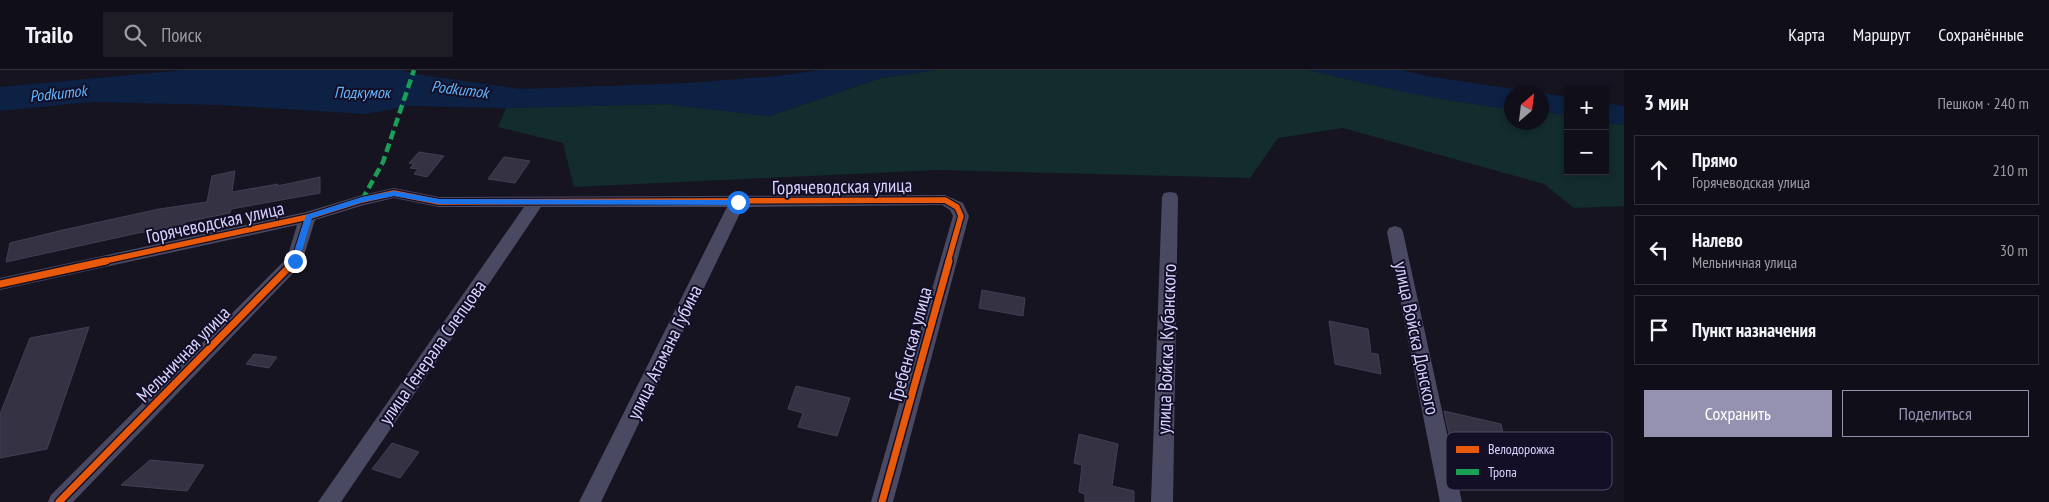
<!DOCTYPE html>
<html lang="ru">
<meta charset="utf-8">
<style>
:root{--surface:#100f19;--page:#1e1d26;--text:#f1f3f6;--muted:#9c9ca2;--line:#302f38;--accent:#9591b1}
body{margin:0;font-family:"PT Sans Narrow",sans-serif;background:var(--page);color:var(--text)}
.controls{position:absolute;right:15px;top:15px;display:grid;overflow:hidden;border-radius:0px;box-shadow:0 2px 8px #0003}
.controls button{width:45px;height:45px;display:grid;place-items:center;padding:0;border:0;border-bottom:1px solid var(--line);background:var(--surface);color:var(--text);font:25px sans-serif}
.compass{position:absolute;left:1504px;top:15px;width:45px;height:45px;border-radius:50%;background:var(--surface);box-shadow:0 2px 8px #0003;rotate:28deg}
.stop{position:absolute;width:15px;height:15px;margin:-11px;border:4px solid #1a73e8;border-radius:50%;background:#fff}
.stop.end{background:#1a73e8;border-color:#fff;box-shadow:0 1px 5px #0008}
.list{margin:0;padding:0;list-style:none}
h2{display:flex;justify-content:space-between;align-items:center;height:65px;margin:0;padding:0 20px;font-size:21px}
h2 small{font-size:16px;font-weight:400;color:var(--muted)}
.list li{display:grid;grid-template-columns:32px 1fr auto;gap:15px;align-items:center;box-sizing:border-box;height:70px;margin:0 10px 10px;padding:0 10px;border:1px solid var(--line);border-radius:0px}
.list b{display:block;font-size:19px;white-space:nowrap}
.list p{margin:0;font-size:16px;white-space:nowrap;color:var(--muted)}
.list em{font-size:16px;font-style:normal;color:var(--muted)}
.actions{display:flex;gap:10px;padding:15px 20px}
.actions a{flex:1;padding:11px 0;border:1px solid var(--accent);border-radius:0px;text-align:center;font-size:18px;color:var(--accent)}
.actions .main{background:var(--accent);color:#fff}
.icon{flex:none;width:28px;height:28px;fill:none;stroke:currentColor;stroke-width:2;stroke-linecap:round;stroke-linejoin:round}
.map{position:relative;flex:none;width:1624px;height:432px;overflow:hidden}
header{display:flex;align-items:center;gap:30px;box-sizing:border-box;height:70px;padding:0 25px;background:var(--surface);border-bottom:1px solid var(--line)}
header strong{font-size:24px}
nav{display:flex;gap:28px;margin-inline-start:auto;font-size:18px}
.search{width:350px;height:45px;background:var(--page);display:flex;align-items:center;gap:12px;box-sizing:border-box;padding:0 18px;border-radius:0px;color:var(--muted);font-size:19px}
main{display:flex}
aside{flex:1;background:var(--surface)}
.map>svg:first-child{display:block}
</style>
<header>
<strong>Trailo</strong>
<div class="search"><svg class="icon" aria-label="search" viewBox="0 0 24 24"><circle cx="10" cy="10" r="6"/><path d="M15 15l6 6"/></svg>Поиск</div>
<nav><a>Карта</a><a>Маршрут</a><a>Сохранённые</a></nav>
</header>
<main>
<div class="map">
<svg width="1624" height="432" viewBox="0 0 1624 432">
<rect width="100%" height="100%" fill="#161421"/>
<!-- green -->
<path fill="#132c2d" d="M936 0H1309C1376 16 1443 31 1511 39L1512 52H1542V42L1568 45V101H1605V52L1624 55V136L1574 138 1544 114 1343 58 1278 68 1250 108 937 100 574 117 563 73 498 57 506 38 665 34 769 46 881 8Z"/>
<!-- water -->
<g fill="#0d2144">
<polygon points="184,0 402,0 415,4 520,19 688,13 778,6 820,0 936,0 881,8 769,46 665,34 506,38 410,36 365,44 221,35 92,32 0,41 0,17"/>
<path d="M1309 0H1401L1426 6 1535 22H1512L1511 39C1443 31 1376 17 1309 0Z"/>
<polygon points="1542,23 1568,27 1568,45 1542,42"/>
<polygon points="1605,33 1624,36 1624,55 1605,52"/>
</g>
<!-- building -->
<g fill="#343243" stroke="#433f54">
<polygon points="419,82 444,86 427,107 414,104 418,99 410,98 414,94 409,93"/>
<polygon points="504,87 530,91 515,113 488,109"/>
<polygon points="235,101 232,122 278,114 277,116 320,107 320,123 231,139 230,143 185,152 184,155 138,163 6,192 10,173 63,160 159,139 207,132 212,106"/>
<polygon points="982,220 1025,228 1023,246 979,238"/>
<polygon points="1329,251 1368,259 1371,283 1378,284 1381,304 1335,294"/>
<polygon points="89,257 47,379 0,388 0,344 30,268"/>
<polygon points="254,284 277,287 269,298 246,294"/>
<polygon points="796,316 850,328 837,366 798,357 803,343 788,339"/>
<polygon points="1444,341 1501,354 1516,418 1477,409 1469,373 1450,369"/>
<polygon points="1079,364 1118,374 1112,416 1134,421 1134,432 1085,432 1085,424 1079,422 1082,395 1074,393"/>
<polygon points="392,373 419,382 400,408 372,399"/>
<polygon points="150,390 204,395 187,421 121,415"/>
</g>
<g fill="none" stroke-linecap="round" stroke-linejoin="round">
<!-- minor -->
<g fill="#4a4962" fill-rule="evenodd">
<polygon points="394,118 439,127 945,125 963,133 969,146 893,432 871,432 953,146 950,140 942,135 743,137 601,432 579,432 727,137 541,137 341,432 318,432 524,137 439,137 394,128 364,135 315,150 301,195 73,432 48,432 51,425 287,188 297,155 0,220 0,208 306,142 362,125"/>
<polygon points="1170,122 1176,123 1178,127 1173,432 1151,432 1162,127 1164,123"/>
<polygon points="1395,156 1401,158 1403,162 1462,432 1440,432 1387,162 1389,158"/>
</g>
<!-- quiet -->
<polyline stroke="#1a9f57" stroke-width="4.5" stroke-dasharray="9 4.5" stroke-linecap="butt" points="362,130 383,92 414,0"/>
<defs>
<g id="cycleway-far1">
<polyline points="100,192 308,147 362,130 394,123 439,132 945,130 957,137 961,146 948,192"/>
<polyline points="294,192 308,147"/>
</g>
<g id="cycleway">
<polyline points="0,214 106,191"/>
<polyline points="59,432 295,191"/>
<polyline points="882,432 949,191"/>
</g>
</defs>
<!-- cycleway-far1 casing -->
<use href="#cycleway-far1" stroke="#130f26" stroke-width="8"/>
<!-- cycleway casing -->
<use href="#cycleway" stroke="#130f26" stroke-width="10"/>
<!-- cycleway-far1 -->
<use href="#cycleway-far1" stroke="#e8590c" stroke-width="5.5"/>
<!-- cycleway -->
<use href="#cycleway" stroke="#e8590c" stroke-width="7"/>
</g>
<!-- route -->
<polygon fill="#1a73e8" points="394,121 439,129 738,130 741,132 738,135 439,134 394,126 363,132 312,148 299,191 298,193 292,193 291,191 306,145 362,127"/>
<g text-anchor="middle" stroke-width="4" stroke-linejoin="round" paint-order="stroke">
<!-- far-water labels -->
<g font-size="16" font-style="italic" fill="#62b6ff" stroke="#130f26">
<text transform="translate(460 19) rotate(7)" y="6">Podkumok</text>
<text x="362" y="28">Подкумок</text>
<text transform="translate(58 23) rotate(-6)" y="6">Podkumok</text>
</g>
<!-- street labels -->
<g font-size="19" fill="#d9d4ff" stroke="#130f26">
<text transform="translate(842 116) rotate(-1)" y="7">Горячеводская улица</text>
<text transform="translate(215 152) rotate(-12)" y="7">Горячеводская улица</text>
<text transform="translate(1417 268) rotate(78)" y="7">улица Войска Донского</text>
<text transform="translate(910 274) rotate(-75)" y="7">Гребенская улица</text>
<text transform="translate(1166 279) rotate(-88)" y="7">улица Войска Кубанского</text>
<text transform="translate(432 282) rotate(-55)" y="7">улица Генерала Слепцова</text>
<text transform="translate(664 282) rotate(-64)" y="7">улица Атамана Губина</text>
<text transform="translate(183 284) rotate(-46)" y="7">Мельничная улица</text>
</g>
</g>
<!-- legend -->
<rect x="1446" y="362" width="166" height="58" rx="8" fill="#130f26" stroke="#4e4a67" stroke-width="1"/>
<rect x="1456" y="376" width="23" height="7" fill="#e8590c"/>
<rect x="1456" y="399" width="23" height="6" fill="#1a9f57"/>
<g font-size="14" fill="#d9d4ff">
<text x="1488" y="384">Велодорожка</text>
<text x="1488" y="407">Тропа</text>
</g>
</svg>
<div class="controls">
<button>+</button>
<button>−</button>
</div>
<svg class="compass" viewBox="-18 -18 36 36"><path d="M0-13l5 13h-10z" fill="#e53935"/><path d="M0 13l5-13h-10z" fill="#9c9ca2"/></svg>
<div class="stop" style="left:738px;top:132px"></div>
<div class="stop end" style="left:295px;top:191px"></div>
</div>
<aside>
<h2>3 мин<small>Пешком · 240 m</small></h2>
<ul class="list">
<li><svg class="icon" aria-label="ahead" viewBox="0 0 24 24"><path d="M12 20V5M6 11l6-6 6 6"/></svg><div><b>Прямо</b><p>Горячеводская улица</p></div><em>210 m</em></li>
<li><svg class="icon" aria-label="left" viewBox="0 0 24 24"><path d="M17 20v-9H6M10 6l-5 5 5 5"/></svg><div><b>Налево</b><p>Мельничная улица</p></div><em>30 m</em></li>
<li><svg class="icon" aria-label="arrive" viewBox="0 0 24 24"><path d="M6 21V4h12l-3 4 3 4H6"/></svg><div><b>Пункт назначения</b></div></li>
</ul>
<div class="actions"><a class="main">Сохранить</a><a>Поделиться</a></div>
</aside>
</main>
